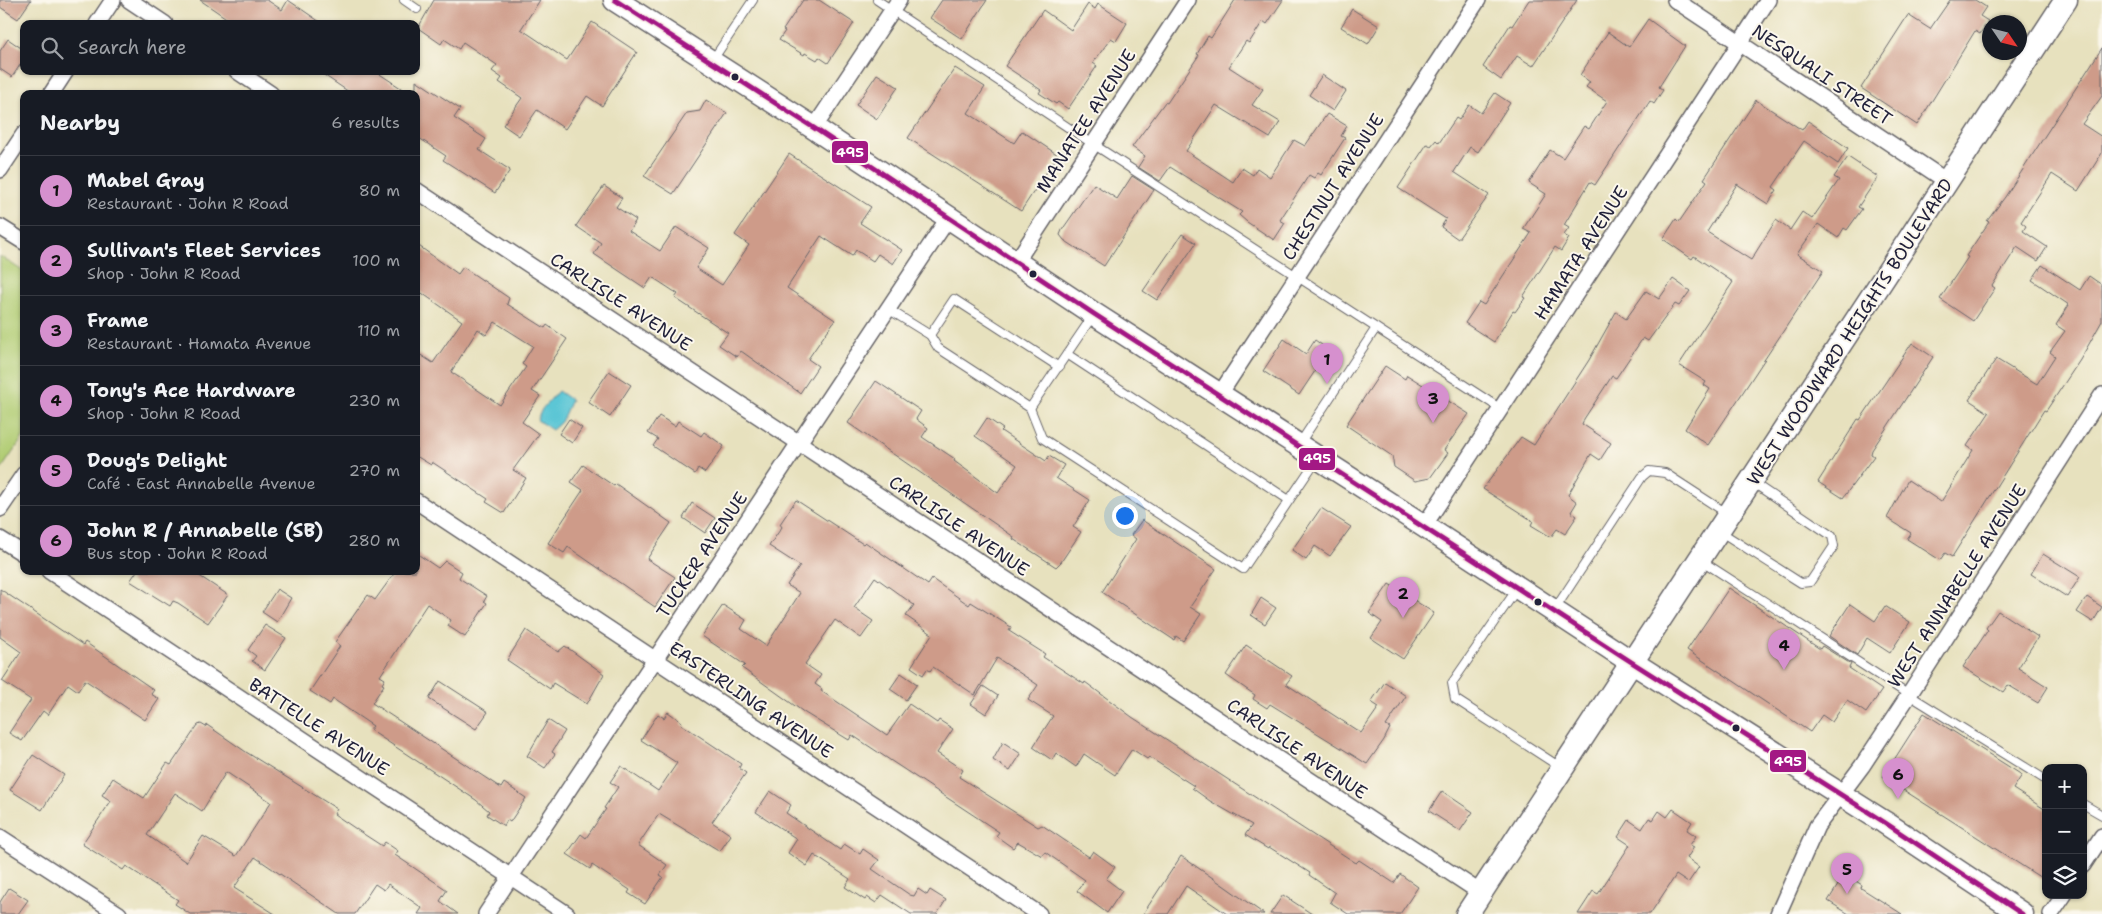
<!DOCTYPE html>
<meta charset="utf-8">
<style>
:root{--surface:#171b24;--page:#20242c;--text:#f1f3f6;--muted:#9ea1a6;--line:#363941;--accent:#d690ce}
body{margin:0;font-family:"Shantell Sans",sans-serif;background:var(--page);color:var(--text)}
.controls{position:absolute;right:15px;bottom:15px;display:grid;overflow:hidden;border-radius:10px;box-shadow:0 1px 4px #0004}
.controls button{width:45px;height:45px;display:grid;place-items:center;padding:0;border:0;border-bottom:1px solid var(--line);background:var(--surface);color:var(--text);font:25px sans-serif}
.compass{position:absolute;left:1982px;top:15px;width:45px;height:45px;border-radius:50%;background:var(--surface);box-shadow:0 1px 4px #0004;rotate:125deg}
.you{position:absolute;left:1124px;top:515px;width:18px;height:18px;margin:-12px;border:4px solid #fff;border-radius:50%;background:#1a73e8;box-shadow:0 0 0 8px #1a73e833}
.badge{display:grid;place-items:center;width:32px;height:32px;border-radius:50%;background:var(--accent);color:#111;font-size:16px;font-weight:700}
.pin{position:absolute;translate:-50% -41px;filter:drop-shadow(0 1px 2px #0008)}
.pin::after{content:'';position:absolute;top:26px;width:18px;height:15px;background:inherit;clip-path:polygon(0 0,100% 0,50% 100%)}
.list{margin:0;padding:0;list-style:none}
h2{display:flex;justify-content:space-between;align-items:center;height:65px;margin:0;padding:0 20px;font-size:21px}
h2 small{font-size:16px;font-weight:400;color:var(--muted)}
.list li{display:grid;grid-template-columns:32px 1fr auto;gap:15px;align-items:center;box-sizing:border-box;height:70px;padding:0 20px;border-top:1px solid var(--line)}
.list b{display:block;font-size:19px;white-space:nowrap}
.list p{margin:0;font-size:16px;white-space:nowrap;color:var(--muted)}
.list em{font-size:16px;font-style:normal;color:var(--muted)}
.icon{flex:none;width:28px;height:28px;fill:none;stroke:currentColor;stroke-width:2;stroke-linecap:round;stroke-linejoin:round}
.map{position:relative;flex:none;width:2102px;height:914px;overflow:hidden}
.search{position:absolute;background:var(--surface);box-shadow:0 1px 4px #0004;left:20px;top:20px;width:400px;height:55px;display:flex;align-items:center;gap:12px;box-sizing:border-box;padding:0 18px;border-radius:10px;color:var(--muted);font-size:19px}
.panel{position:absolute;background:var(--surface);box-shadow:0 1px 4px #0004;left:20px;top:90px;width:400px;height:485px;border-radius:10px}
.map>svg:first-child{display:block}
</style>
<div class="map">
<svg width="2102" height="914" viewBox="0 0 2102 914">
<rect width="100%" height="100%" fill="#fbf7ec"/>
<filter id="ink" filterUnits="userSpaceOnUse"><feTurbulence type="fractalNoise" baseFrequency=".02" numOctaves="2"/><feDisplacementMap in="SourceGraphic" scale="10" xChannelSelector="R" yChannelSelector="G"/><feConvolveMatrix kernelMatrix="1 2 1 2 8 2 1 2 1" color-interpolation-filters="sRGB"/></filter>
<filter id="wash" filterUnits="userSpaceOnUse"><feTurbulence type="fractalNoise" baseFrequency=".0096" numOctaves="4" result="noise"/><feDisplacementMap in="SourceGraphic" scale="20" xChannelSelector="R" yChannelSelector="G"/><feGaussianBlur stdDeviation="1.12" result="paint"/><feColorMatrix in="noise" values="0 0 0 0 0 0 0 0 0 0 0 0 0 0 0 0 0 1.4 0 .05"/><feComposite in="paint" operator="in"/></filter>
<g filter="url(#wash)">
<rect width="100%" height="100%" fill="#e7e1be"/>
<!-- green -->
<polygon fill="#b0cc72" stroke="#697756" points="0,256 24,272 24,436 0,471"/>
<!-- water -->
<polygon fill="#5bc6d5" stroke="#3e7488" points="558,391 571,400 561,422 552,430 537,420 542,409"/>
<g id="blocks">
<!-- building -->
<g fill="#ce9b89" fill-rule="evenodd">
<polygon points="0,0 31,0 18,19 0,7"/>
<polygon points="200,0 267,0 282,10 288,0 323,24 235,24"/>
<polygon points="434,0 540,0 521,29 567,60 592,22 637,52 602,106 587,96 565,129 537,110 519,136 503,125 522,98 499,82 502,78 492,71 497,65 463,42 459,49 444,39 441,44 418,28"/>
<polygon points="803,0 819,0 854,23 828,63 819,57 817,60 805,53 804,55 779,40 785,31 783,30"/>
<polygon points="942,0 987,0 962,39 930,18"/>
<polygon points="1235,0 1283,0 1267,24 1263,21 1249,43 1246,41 1229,67 1263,89 1252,105 1280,122 1270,138 1216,105 1186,151 1233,182 1242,168 1253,175 1257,168 1270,177 1294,140 1305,146 1327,114 1347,126 1341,136 1345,138 1321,175 1318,173 1314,178 1309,175 1280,220 1285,223 1274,240 1247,222 1239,215 1242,212 1170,167 1160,181 1138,167 1145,156 1132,147 1165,102 1167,103 1199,55 1197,54 1208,36 1211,38"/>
<polygon points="1529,0 1577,0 1533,66 1517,56 1501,80 1483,67 1510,25 1512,26"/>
<polygon points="1950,0 1975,0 1986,7 1980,16 1988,21 1980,34 1975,31 1917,125 1861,88 1908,15 1930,29"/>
<polygon points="1088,4 1095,9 1098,4 1127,23 1116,41 1111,38 1093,63 1097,66 1068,109 1058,102 1056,104 1039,93 1041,90 1005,66 1043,10 1071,30"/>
<polygon points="1352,9 1379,26 1368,44 1341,27"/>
<polygon points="1648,19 1685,46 1659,87 1663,90 1654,104 1650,101 1595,185 1590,182 1564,225 1569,228 1564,235 1569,238 1561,251 1555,247 1523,297 1525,298 1515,312 1513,311 1494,342 1465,323 1479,302 1484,305 1531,233 1523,229 1546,194 1529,183 1550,150 1563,158 1584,126 1589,129 1607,101 1586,87 1590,82 1580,75 1608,32 1629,47"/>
<polygon points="8,39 24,50 24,59 12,77 0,69 0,51"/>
<polygon points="2102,48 2102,96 2082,124 2102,137 2102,153 2078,191 2052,174 2021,222 2026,226 2023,231 2047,247 2038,261 2017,247 1992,286 1995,288 1973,321 1940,299 1968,257 1966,256 1989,222 1987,221 2005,197"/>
<polygon points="955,68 985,87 968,113 1014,143 1022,131 1058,155 1021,211 908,138"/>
<polygon points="318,71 375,71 410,94 352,94"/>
<polygon points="877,74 898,87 877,119 856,105"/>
<polygon points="1322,75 1346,91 1333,111 1309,95"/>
<polygon points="416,80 460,109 454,118 486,139 479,150 510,170 495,193 443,160 446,156 416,136"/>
<polygon points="1495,93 1510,103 1478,152 1470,147 1454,172 1489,195 1458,239 1441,227 1446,219 1398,188 1427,144 1431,146 1436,140 1439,143 1456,118 1459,120 1469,105 1481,113"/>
<polygon points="706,100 727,113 673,194 644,176 687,113 700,111"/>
<polygon points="1756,100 1802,130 1808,121 1848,148 1838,164 1804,141 1773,187 1777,190 1768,204 1737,184 1707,232 1751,260 1776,220 1790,230 1802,212 1812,219 1839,180 1834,177 1848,157 1878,177 1858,207 1862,209 1847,230 1844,228 1838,238 1818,224 1797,254 1823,271 1708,445 1685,429 1710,389 1704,385 1706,382 1679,365 1733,282 1694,256 1692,259 1663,239 1676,219 1679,222 1707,181 1704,179"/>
<polygon points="789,154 871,207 860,223 902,250 893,264 878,254 873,261 856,250 852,256 821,236 787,288 835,320 808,359 818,366 800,393 741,351 737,357 719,345 728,333 675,298 678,294 652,277 645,288 594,254 601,243 576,226 604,186 622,198 616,207 636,220 629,231 660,251 676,227 709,248 696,268 722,285 749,245 735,235"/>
<polygon points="1132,176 1154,190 1104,266 1064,240 1060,235 1062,230 1094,184 1117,199"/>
<polygon points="1182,234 1196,243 1157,300 1143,291"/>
<path d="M416 244 458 274 463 267 509 298 507 304 545 328 547 325 567 339 532 391 540 396 522 422 539 434 513 470 526 478 504 513 486 502 488 499 432 462 431 465 416 456V352L433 363 462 321 416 289ZM495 322 533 346 522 364 526 367 500 405 451 372 478 329 486 335Z"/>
<polygon points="2042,265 2080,290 2089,276 2102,285 2102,321 2080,360 2046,411 2044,410 1952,557 1945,553 1940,560 1907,539 1911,533 1887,518 1908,480 1941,502 1973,450 1967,446 1989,413 1969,400 1996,359 2037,384 2055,356 2050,352 2065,331 2056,325 2069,305 2032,280"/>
<polygon points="1673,279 1690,291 1679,306 1675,304 1648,341 1643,338 1616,378 1612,376 1584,419 1582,424 1611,443 1600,460 1591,454 1568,495 1577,502 1571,512 1577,516 1565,534 1557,529 1551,537 1531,525 1533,521 1483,489 1521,437 1534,445 1589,360 1616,312 1626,319 1646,291 1659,299"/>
<polygon points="1284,339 1306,354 1315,340 1329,350 1299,395 1263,371"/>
<polygon points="1912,343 1933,357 1872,450 1871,454 1874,456 1843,498 1818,482 1858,419 1860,420"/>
<polygon points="1385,366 1405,379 1407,375 1469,414 1444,450 1448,453 1430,478 1415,481 1394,467 1392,456 1346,425"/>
<polygon points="609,371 631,385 610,417 588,402"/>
<polygon points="876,381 921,411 916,419 928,428 922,437 955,459 954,461 998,493 1017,465 975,436 987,418 1003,429 1001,431 1046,461 1049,456 1064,465 1056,478 1090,500 1073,527 1081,532 1061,562 1056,567 1013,539 1014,537 848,423"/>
<polygon points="659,416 675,426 678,421 701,436 704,432 724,446 705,473 698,468 695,474 653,446 658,439 648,433"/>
<polygon points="569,419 582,428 572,443 559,434"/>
<polygon points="583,465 614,486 616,484 671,523 647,559 675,577 655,607 568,547 564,553 548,543 583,490 571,482"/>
<polygon points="796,500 863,544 865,542 928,585 932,579 969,605 971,602 1011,627 1009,631 1045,654 1043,657 1084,684 1085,682 1132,717 1356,863 1359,860 1394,883 1400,874 1418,887 1400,914 1348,914 1330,902 1335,893 1309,875 1310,873 1269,847 1268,849 1245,835 1252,825 1210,801 1192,788 1194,786 1149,757 1147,759 1132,749 1115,775 1084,754 1076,767 1056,753 1052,760 1033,747 1053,716 1028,700 1038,685 997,658 975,695 933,667 930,671 927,669 923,675 911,667 932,634 906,616 914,605 875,577 854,608 873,621 861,638 835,620 805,664 821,675 815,684 822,689 821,691 887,735 909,704 937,723 939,720 953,729 937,753 963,770 959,777 1038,827 1042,825 1089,857 1093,851 1115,867 1106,879 1122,891 1107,913 1077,891 1085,880 1045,852 1042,856 1018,842 1013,848 996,836 999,832 852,735 849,740 805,713 742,668 745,665 702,636 723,605 746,620 741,629 766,646 800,593 787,585 800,566 769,546 782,527 780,524"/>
<polygon points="692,503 715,518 705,533 683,518"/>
<polygon points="1321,508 1351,527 1330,556 1315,546 1306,560 1292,550"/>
<polygon points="1142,520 1216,569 1190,607 1201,614 1183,641 1176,636 1174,640 1102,592 1136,539 1131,535"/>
<polygon points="416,553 438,568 445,561 462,572 459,578 487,596 484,601 487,603 465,637 448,626 451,620 427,604 380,676 385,679 382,684 384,685 372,703 501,788 504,783 526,798 510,822 507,820 504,826 487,815 489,811 476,800 370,730 373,726 333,699 330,704 310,691 340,646 335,642 368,595 375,600 396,571 416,571"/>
<polygon points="2043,554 2080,577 2067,597 2031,574"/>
<polygon points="137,571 192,571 228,595 208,623 178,603 173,601 170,606 130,581"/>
<polygon points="1389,584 1434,613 1403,659 1371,638 1382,622 1369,613"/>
<polygon points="1729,588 1820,649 1822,646 1851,664 1849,668 1882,690 1866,713 1847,700 1832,722 1822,715 1810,732 1687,650"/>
<polygon points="0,589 83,645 85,642 154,690 151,694 159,699 145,720 85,680 78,691 68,684 48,715 43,711 22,741 9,733 31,700 2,681 21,652 0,637"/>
<polygon points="277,589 291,598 277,622 262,612"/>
<polygon points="2087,597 2102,607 2093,622 2077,612"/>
<polygon points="1261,598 1276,608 1265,624 1251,615"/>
<polygon points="1850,604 1875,621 1885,606 1910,622 1890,653 1867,638 1857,655 1829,636"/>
<polygon points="1998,611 2038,637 2018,668 2048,687 2038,703 2008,685 2003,692 1963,667 1988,630 1986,628"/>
<polygon points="265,625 286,638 265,670 252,661 256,656 248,650"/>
<polygon points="526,630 558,652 565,646 604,674 587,704 553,683 550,689 507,660"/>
<polygon points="1246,645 1292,676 1286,684 1361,733 1379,707 1371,702 1385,682 1406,696 1386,726 1390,728 1384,740 1367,764 1270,704 1267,708 1253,699 1255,695 1226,675"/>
<polygon points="901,673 917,684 906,700 890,689"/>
<polygon points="440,681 488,712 476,729 429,699"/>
<polygon points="983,686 998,696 986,714 971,704"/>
<polygon points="668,712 682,722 681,724 741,764 739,768 746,773 712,822 731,835 720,851 659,814 638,845 667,865 660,875 663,877 645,904 628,893 630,890 592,865 590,869 567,854 581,834 586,838 606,809 604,808 618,787 610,782 621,766 658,791 677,763 641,740 658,714 664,718"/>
<polygon points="1924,713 2022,775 2013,789 2046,810 2046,881 1883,777"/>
<polygon points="548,720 565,731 552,752 555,754 545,768 527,756"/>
<path d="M201 724 206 727 207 725 246 752 337 809 334 814 359 831 382 846 385 842 398 851 395 855 447 890 440 901 458 914H418L422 908 388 884 384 890 375 884 355 914H339L255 857 234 888 275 914H190L175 904 178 900 126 866 123 870 82 844 111 801 102 795 113 778 144 798 167 763 171 765 198 725ZM226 772 271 802 236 856 203 836 186 862 147 835 175 793 202 811Z"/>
<polygon points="1003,742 1021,754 1010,771 993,760"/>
<polygon points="33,755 64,775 42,810 10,790"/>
<polygon points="770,791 791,805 786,813 840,850 844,844 860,854 863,849 879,860 872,869 910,895 914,896 918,889 927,895 930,890 946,900 937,914 911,914 882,895 876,903 867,897 865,900 845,887 850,879 814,855 807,866 788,853 797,839 756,812"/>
<polygon points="1442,791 1473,812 1460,831 1429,811"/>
<polygon points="1673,809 1692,822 1687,830 1696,836 1690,845 1694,847 1687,858 1699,867 1688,883 1676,875 1650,914 1578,914 1593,891 1598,894 1630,845 1618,837 1629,820 1642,829 1649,818 1653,820 1659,811 1667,817"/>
<polygon points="1181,856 1220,883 1264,914 1227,914 1186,886 1168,914 1143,914"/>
<polygon points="1845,874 1862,885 1861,888 1902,914 1849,914 1828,901"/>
<polygon points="9,888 28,900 18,914 0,914 0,902"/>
<polygon points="1283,895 1312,914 1270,914"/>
</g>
</g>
</g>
<g filter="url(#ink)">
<use href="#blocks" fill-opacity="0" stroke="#676569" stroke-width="1"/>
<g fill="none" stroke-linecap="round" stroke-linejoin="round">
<defs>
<g id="lane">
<polyline points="404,0 417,9"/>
<polyline points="877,0 1093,144 1501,409"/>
<polyline points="712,61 753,0"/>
<polyline points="888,309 930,335 938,348 1030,408 1092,317"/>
<polyline points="930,335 954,299 1059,367"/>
<polyline points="1067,354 1289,500"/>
<polyline points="1030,408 1042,438 1243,569 1317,459"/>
<polyline points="1300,443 1376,328"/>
<polyline points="1721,532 1801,583 1810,582 1834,546 1832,536 1752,482"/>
<polyline points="1702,561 1909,695 2046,780"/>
<polyline points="1517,589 1452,683 1455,699 1560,767"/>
<polyline points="1555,609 1642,477 1649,471 1665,473 1728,514"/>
<polyline points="2083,804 2102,815"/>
</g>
<g id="street">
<polyline points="129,0 165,24"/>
<polyline points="1675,0 1948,182"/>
<polyline points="97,24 113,0"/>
<polyline points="237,71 271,94"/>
<polyline points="51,94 66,71"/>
<polyline points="814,128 899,0"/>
<polyline points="0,170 24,134"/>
<polyline points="416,190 1481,893"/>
<polyline points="0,227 24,242"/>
<polyline points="1016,262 1188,0"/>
<polyline points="1220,394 1478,0"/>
<polyline points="416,501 1039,914"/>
<polyline points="0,509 24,474"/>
<polyline points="1424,526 1768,0"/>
<polyline points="0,539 24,554"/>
<polyline points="49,571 567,914"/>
<polyline points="0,837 119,914"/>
<polyline points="2083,865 2102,836"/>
<polyline points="486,914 949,217"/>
<polyline points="1778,914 1817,826 1862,766 1909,695 2102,395"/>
<polyline points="2051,914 2064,895"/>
</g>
<g id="secondary">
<polyline points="615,0 814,128 1094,314 1424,526 1633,663 1884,822 2022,914"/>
<polyline points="1467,914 2066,0"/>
</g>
</defs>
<!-- lane casing -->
<use href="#lane" stroke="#676569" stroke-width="10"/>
<!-- street casing -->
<use href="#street" stroke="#676569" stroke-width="18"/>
<!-- secondary casing -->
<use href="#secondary" stroke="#676569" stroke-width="25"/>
<!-- lane -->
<use href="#lane" stroke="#fff" stroke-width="8"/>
<!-- street -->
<use href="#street" stroke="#fff" stroke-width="15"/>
<!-- secondary -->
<use href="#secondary" stroke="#fff" stroke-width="22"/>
<defs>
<polyline id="bus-1" points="615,0 814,128 1094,314 1633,663 1884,822 2022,914"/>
</defs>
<!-- bus-1 casing -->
<use href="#bus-1" stroke="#fbf7ec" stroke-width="9"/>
<!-- bus-1 -->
<use href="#bus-1" stroke="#a31984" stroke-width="5"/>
</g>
</g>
<!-- markers -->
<g fill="#22223b" stroke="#fbf7ec" stroke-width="2">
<circle cx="735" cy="77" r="4.5"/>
<circle cx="1033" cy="274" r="4.5"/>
<circle cx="1538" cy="602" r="4.5"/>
<circle cx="1736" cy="728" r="4.5"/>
</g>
<g text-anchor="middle" stroke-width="4" stroke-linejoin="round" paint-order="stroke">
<!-- street labels -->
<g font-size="18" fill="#22223b" stroke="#fbf7ec">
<text transform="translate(1822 75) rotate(34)" y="6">NESQUALI STREET</text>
<text transform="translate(1086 121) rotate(-57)" y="6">MANATEE AVENUE</text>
<text transform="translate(1333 187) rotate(-57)" y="6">CHESTNUT AVENUE</text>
<text transform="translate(1581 253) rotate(-57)" y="6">HAMATA AVENUE</text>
<text transform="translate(621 302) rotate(33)" y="6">CARLISLE AVENUE</text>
<text transform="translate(1850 332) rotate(-57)" y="6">WEST WOODWARD HEIGHTS BOULEVARD</text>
<text transform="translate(959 526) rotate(34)" y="6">CARLISLE AVENUE</text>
<text transform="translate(702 555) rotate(-56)" y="6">TUCKER AVENUE</text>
<text transform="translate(1957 586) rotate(-57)" y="6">WEST ANNABELLE AVENUE</text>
<text transform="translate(751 700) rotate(34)" y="6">EASTERLING AVENUE</text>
<text transform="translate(319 727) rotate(33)" y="6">BATTELLE AVENUE</text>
<text transform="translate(1297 749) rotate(34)" y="6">CARLISLE AVENUE</text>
</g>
</g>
<g stroke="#fbf7ec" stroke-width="2">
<rect x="831" y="140" width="38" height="24" rx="5" fill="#a31984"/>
<rect x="1298" y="447" width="38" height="24" rx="5" fill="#a31984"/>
<rect x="1769" y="749" width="38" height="24" rx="5" fill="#a31984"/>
</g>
<g font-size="14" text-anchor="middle" font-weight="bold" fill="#fff">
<text x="850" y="157">495</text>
<text x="1317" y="463">495</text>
<text x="1788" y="766">495</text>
</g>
</svg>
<div class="controls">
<button>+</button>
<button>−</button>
<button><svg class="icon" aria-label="layers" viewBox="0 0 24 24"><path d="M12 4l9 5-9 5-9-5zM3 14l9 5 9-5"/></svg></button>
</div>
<svg class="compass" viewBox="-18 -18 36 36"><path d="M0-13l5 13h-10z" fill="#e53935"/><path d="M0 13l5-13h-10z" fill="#9ea1a6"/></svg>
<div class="you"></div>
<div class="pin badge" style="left:1327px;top:384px">1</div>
<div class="pin badge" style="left:1403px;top:618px">2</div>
<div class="pin badge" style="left:1433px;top:423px">3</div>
<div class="pin badge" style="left:1784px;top:670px">4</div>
<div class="pin badge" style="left:1847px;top:894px">5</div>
<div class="pin badge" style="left:1898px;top:799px">6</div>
<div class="search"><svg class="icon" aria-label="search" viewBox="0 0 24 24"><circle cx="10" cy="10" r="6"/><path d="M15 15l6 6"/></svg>Search here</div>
<section class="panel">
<h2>Nearby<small>6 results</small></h2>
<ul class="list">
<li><span class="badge">1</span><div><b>Mabel Gray</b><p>Restaurant · John R Road</p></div><em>80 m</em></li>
<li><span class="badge">2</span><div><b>Sullivan's Fleet Services</b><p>Shop · John R Road</p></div><em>100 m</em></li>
<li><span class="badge">3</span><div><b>Frame</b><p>Restaurant · Hamata Avenue</p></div><em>110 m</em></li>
<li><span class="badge">4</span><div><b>Tony's Ace Hardware</b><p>Shop · John R Road</p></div><em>230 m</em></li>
<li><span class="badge">5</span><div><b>Doug's Delight</b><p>Café · East Annabelle Avenue</p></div><em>270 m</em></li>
<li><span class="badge">6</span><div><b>John R / Annabelle (SB)</b><p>Bus stop · John R Road</p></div><em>280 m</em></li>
</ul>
</section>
</div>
